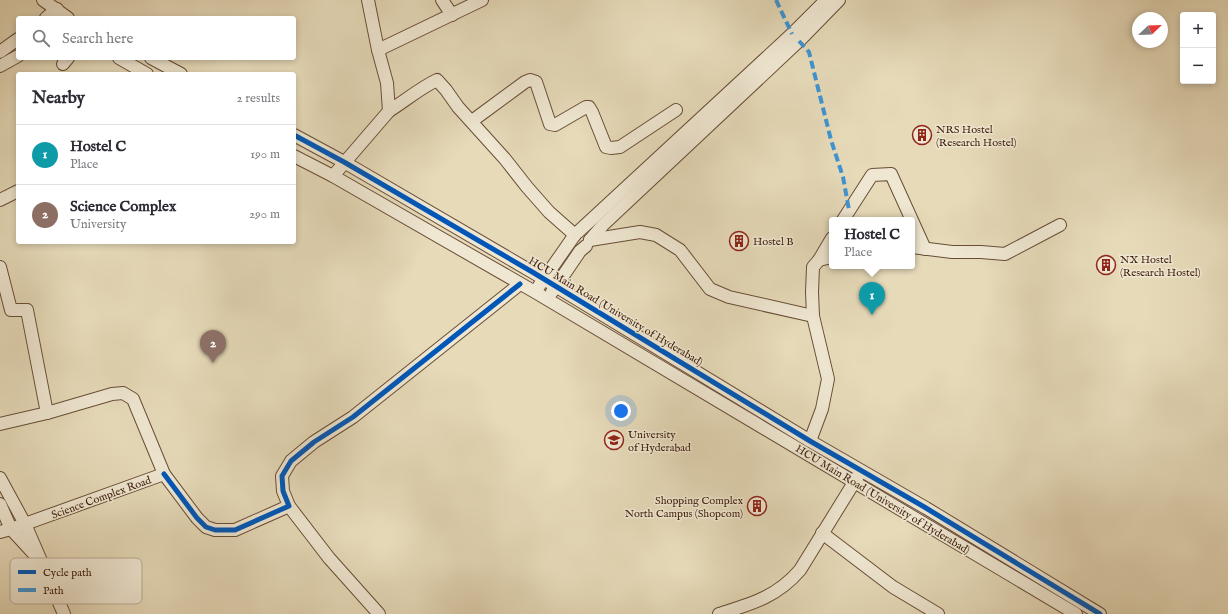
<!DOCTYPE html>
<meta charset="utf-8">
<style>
:root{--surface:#fff;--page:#f7f7f7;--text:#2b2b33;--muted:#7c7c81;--line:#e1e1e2;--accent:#8f2418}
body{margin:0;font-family:"IM FELL English",serif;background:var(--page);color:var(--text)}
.controls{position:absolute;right:12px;top:12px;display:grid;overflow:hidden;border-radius:4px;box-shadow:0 2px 6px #0003}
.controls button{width:36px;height:36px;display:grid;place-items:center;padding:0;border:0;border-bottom:1px solid var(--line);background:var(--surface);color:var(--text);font:20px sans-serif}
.compass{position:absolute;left:1132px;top:12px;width:36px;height:36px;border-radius:50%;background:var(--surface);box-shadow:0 2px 6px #0003;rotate:67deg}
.you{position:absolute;left:621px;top:411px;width:14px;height:14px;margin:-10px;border:3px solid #fff;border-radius:50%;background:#1a73e8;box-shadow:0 0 0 6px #1a73e833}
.badge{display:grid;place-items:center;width:26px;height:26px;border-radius:50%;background:var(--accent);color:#fff;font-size:13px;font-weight:700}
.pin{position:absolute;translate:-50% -33px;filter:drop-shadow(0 1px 2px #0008)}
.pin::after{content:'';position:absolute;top:21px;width:14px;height:12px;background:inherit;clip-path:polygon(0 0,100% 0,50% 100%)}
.popup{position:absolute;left:829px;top:217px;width:86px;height:52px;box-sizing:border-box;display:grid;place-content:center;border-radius:4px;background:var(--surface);filter:drop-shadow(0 1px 3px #0005);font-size:13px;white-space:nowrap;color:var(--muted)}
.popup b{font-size:15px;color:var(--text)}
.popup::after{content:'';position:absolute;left:50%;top:100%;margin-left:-8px;border:8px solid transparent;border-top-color:var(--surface)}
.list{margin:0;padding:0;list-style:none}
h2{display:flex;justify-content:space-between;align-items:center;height:52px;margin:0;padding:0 16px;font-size:17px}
h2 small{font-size:13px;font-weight:400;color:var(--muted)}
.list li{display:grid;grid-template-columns:26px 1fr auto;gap:12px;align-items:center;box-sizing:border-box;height:60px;padding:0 16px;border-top:1px solid var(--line)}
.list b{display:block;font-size:15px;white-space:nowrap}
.list p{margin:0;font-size:13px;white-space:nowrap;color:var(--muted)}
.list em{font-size:13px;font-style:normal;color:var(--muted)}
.icon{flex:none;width:22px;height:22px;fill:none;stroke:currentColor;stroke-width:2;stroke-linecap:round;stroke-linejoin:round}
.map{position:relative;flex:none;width:1228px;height:614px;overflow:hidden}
.search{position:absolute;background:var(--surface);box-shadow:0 2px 6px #0003;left:16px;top:16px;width:280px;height:44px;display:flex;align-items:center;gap:10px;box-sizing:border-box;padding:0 14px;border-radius:4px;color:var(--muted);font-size:15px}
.panel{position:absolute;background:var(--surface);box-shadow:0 2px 6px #0003;left:16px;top:72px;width:280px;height:172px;border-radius:4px}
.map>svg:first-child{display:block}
</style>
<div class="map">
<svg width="1228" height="614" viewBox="0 0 1228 614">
<rect width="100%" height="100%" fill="#e6dab9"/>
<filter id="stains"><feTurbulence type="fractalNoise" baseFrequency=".005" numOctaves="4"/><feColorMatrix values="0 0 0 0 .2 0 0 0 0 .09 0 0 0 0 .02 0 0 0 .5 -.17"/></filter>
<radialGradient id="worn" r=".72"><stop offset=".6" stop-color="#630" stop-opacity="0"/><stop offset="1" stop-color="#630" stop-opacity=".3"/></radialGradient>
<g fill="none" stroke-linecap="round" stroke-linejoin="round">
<defs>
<g id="minor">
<polyline points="43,0 68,18"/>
<polyline points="442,0 452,15"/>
<polyline points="46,18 57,9"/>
<polyline points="378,50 482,0"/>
<polyline points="0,52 18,39"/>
<polyline points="119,58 147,74"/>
<polyline points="151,58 181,74"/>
<polyline points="63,64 68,58"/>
<polyline points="0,66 18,56"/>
<path d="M389 111C405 101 420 88 437 80L446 90 458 107 505 159 527 187 549 212 575 235"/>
<polyline points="472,121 525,82 530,80 536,82 550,124 555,125 586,107 589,107 592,112 606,147 611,148 620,147 676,110"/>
<polyline points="294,135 344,162 534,273 810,441 926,508 1100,614"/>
<polyline points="294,156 333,176 535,292 1076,614"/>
<polyline points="333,176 389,111 387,83 378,50 368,0"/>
<polyline points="0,200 18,191"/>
<polyline points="843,220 872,175 891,174 925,249"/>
<polyline points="578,232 792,34 826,0"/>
<polyline points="832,238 819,260 832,257"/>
<polyline points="590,240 603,225 799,41 839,0"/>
<polyline points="590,240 640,232 656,235 680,250 710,289 729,297 813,316"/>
<polyline points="912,247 952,252 981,252 1005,254 1060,225"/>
<polyline points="0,267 11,310 27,310 47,413"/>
<polyline points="539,286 574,236"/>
<polyline points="552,292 580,251 586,246"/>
<polyline points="0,424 47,413 112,394 123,393 133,399 164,474 11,529 0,532"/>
<polyline points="810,441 822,409 828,379 813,316 812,292 813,267 819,260"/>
<polyline points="164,474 197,518 206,527 215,530 235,530 289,506 283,491 282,476 291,461 314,442 353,417 520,284"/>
<polyline points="0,478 25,524 64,614"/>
<polyline points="0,504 11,529 34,554"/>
<polyline points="289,506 329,558 379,614"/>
<polyline points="822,533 893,587 938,614"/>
<path d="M719 614C751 604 777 597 800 570L858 476"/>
</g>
</defs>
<!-- minor casing -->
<use href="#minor" stroke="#684d36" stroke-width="14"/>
<!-- minor -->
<use href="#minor" stroke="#efe7d2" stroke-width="12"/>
<!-- quiet -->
<g stroke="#3f94d2" stroke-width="4" stroke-dasharray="8 4" stroke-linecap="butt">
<polyline points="776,0 792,34"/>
<polyline points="799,41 809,52 831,140 843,177 849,210"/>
</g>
<defs>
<g id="cycleway">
<polyline points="294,135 344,162 534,273 810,441 926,508 1100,614"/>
<polyline points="164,474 197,518 206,527 215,530 235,530 289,506 283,491 282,476 291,461 314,442 353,417 520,284"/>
</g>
</defs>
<!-- cycleway casing -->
<use href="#cycleway" stroke="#efe7d2" stroke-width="8"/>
<!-- cycleway -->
<use href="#cycleway" stroke="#0057b8" stroke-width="5"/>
</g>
<!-- icons -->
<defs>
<symbol id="building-ring" viewBox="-11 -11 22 22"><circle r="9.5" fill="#efe7d2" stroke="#8f2418" stroke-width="1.5"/><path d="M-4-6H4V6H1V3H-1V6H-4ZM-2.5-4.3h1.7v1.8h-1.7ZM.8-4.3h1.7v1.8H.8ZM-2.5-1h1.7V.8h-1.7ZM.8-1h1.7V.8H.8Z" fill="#8f2418"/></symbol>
<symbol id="university-ring" viewBox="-11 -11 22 22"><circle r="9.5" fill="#efe7d2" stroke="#8f2418" stroke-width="1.5"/><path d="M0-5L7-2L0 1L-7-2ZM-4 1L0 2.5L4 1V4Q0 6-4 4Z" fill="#8f2418"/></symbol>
</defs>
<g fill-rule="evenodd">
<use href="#building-ring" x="911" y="124" width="22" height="22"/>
<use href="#building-ring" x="728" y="230" width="22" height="22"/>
<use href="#building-ring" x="1095" y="254" width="22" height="22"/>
<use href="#university-ring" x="603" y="429" width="22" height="22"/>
<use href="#building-ring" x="746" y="495" width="22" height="22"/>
</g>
<g text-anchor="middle" stroke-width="3" stroke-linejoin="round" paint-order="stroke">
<!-- poi labels -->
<g font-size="11" fill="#3e1e0a" stroke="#efe7d2" text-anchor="start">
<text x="936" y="133">NRS Hostel<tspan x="936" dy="13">(Research Hostel)</tspan></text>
<text x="753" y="245">Hostel B</text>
<text x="1120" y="263">NX Hostel<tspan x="1120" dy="13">(Research Hostel)</tspan></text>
<text x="628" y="438">University<tspan x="628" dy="13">of Hyderabad</tspan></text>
<text x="743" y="504" text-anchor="end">Shopping Complex<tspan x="743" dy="13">North Campus (Shopcom)</tspan></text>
</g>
<!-- street labels -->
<g font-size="11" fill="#3e1e0a" stroke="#efe7d2">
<text transform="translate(616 311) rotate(31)" y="4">HCU Main Road (University of Hyderabad)</text>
<text transform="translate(101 497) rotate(-20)" y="4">Science Complex Road</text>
<text transform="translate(883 499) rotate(31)" y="4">HCU Main Road (University of Hyderabad)</text>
</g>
</g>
<!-- legend -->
<rect x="10" y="558" width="132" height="46" rx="6" fill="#efe7d2" stroke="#baab96" stroke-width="1"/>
<rect x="18" y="570" width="18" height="4" fill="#0057b8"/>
<rect x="18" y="588" width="18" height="4" fill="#3f94d2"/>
<g font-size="11" fill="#3e1e0a">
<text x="43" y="576">Cycle path</text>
<text x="43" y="594">Path</text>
</g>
<rect width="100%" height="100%" filter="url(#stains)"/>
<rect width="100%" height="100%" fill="url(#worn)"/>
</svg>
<div class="controls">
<button>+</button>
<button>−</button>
</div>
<svg class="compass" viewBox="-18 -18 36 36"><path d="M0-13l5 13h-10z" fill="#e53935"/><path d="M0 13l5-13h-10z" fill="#7c7c81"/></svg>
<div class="you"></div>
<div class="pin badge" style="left:872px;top:315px;background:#0f9aa8">1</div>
<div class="popup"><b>Hostel C</b>Place</div>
<div class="pin badge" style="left:213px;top:363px;background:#8d6e63">2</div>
<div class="search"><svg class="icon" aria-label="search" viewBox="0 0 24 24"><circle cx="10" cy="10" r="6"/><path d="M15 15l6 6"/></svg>Search here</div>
<section class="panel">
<h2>Nearby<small>2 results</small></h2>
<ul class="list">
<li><span class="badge" style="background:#0f9aa8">1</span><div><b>Hostel C</b><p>Place</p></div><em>190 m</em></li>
<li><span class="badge" style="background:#8d6e63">2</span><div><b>Science Complex</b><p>University</p></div><em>290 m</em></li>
</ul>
</section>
</div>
